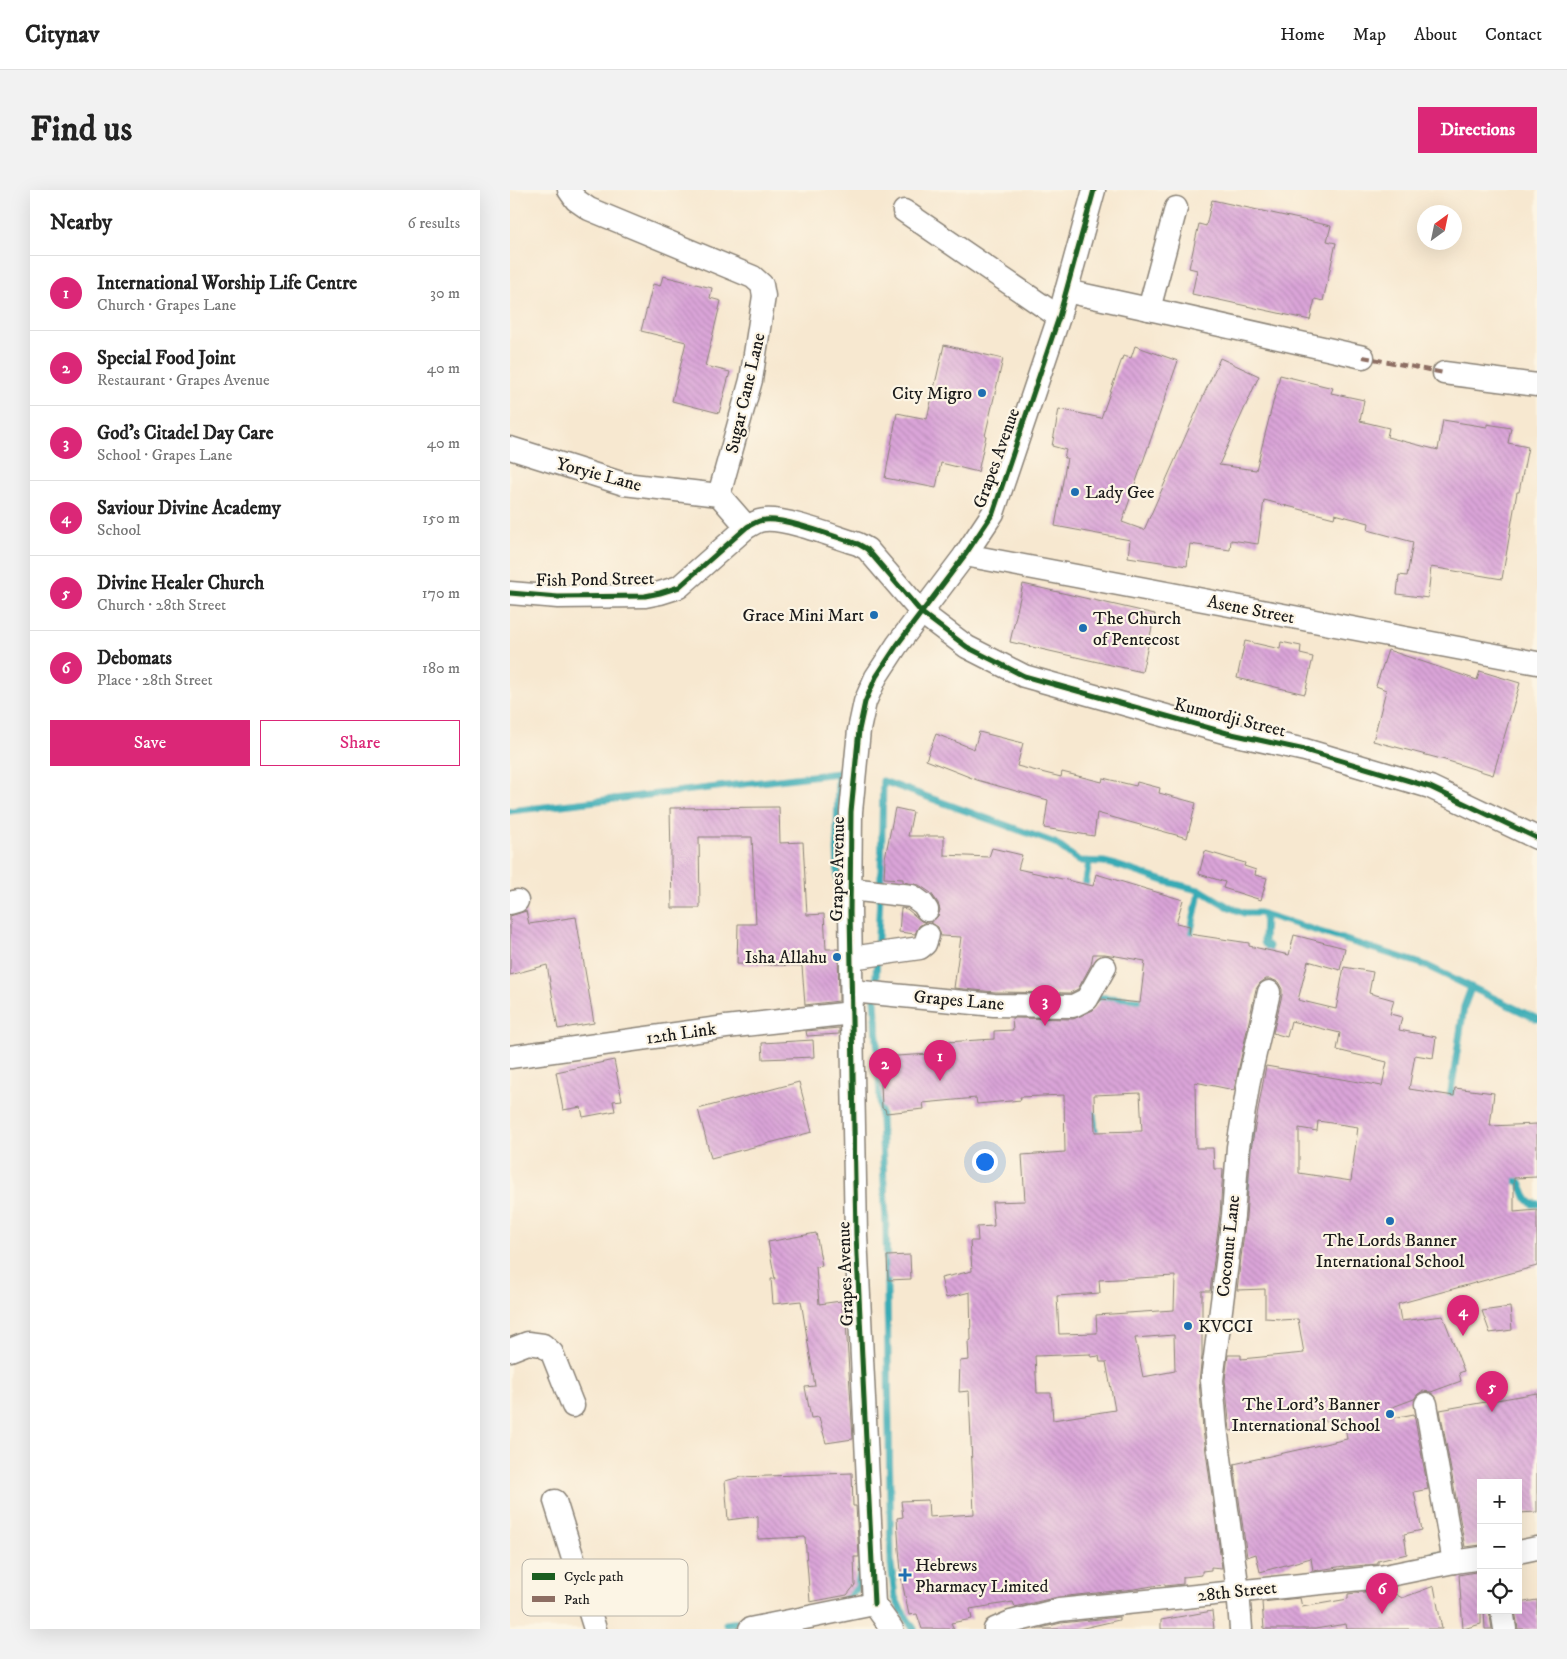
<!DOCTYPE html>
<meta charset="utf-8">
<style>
:root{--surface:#fff;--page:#f2f2f2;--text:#222;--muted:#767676;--line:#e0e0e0;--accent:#db2777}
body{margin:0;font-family:"IM FELL DW Pica",serif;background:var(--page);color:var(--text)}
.controls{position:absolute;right:15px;bottom:15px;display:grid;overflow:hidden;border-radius:0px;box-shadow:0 5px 20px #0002}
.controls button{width:45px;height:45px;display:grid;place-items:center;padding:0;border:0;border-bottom:1px solid var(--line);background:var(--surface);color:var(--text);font:25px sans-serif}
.compass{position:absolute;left:907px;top:15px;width:45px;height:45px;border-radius:50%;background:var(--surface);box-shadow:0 5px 20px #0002;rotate:33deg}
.you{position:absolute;left:474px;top:971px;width:18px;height:18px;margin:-12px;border:4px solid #fff;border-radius:50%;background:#1a73e8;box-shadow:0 0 0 8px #1a73e833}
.badge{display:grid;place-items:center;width:32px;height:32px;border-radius:50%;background:var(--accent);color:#fff;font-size:16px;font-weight:700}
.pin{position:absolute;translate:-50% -41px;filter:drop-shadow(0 1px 2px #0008)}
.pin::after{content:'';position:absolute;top:26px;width:18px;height:15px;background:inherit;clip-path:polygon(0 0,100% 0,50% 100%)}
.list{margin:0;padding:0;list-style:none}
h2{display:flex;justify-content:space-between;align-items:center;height:65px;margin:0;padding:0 20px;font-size:21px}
h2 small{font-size:16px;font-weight:400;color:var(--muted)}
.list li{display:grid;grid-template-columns:32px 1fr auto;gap:15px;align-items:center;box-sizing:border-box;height:75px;padding:0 20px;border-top:1px solid var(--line)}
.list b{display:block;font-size:19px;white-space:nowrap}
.list p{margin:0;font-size:16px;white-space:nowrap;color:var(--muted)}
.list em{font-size:16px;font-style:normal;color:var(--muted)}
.actions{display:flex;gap:10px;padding:15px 20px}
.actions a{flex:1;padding:11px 0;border:1px solid var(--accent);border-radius:0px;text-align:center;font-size:18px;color:var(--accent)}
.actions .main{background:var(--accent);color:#fff}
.icon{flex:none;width:28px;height:28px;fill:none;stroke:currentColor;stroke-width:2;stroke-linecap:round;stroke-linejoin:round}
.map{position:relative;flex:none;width:1027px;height:1439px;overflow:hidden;border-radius:0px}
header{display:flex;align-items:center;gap:30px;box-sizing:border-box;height:70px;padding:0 25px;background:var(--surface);border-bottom:1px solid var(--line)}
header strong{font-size:24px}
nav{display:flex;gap:28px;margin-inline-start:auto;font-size:18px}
.intro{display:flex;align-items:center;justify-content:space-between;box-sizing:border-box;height:120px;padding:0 30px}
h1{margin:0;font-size:35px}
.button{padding:12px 22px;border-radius:0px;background:var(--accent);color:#fff;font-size:18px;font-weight:700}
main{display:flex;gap:30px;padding:0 30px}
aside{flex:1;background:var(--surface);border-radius:0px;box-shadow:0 5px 20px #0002}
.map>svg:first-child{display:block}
</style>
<header>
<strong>Citynav</strong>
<nav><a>Home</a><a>Map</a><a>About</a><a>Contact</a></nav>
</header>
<div class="intro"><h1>Find us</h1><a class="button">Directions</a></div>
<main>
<aside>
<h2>Nearby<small>6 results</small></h2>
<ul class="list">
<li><span class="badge">1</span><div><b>International Worship Life Centre</b><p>Church · Grapes Lane</p></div><em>30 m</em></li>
<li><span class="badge">2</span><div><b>Special Food Joint</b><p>Restaurant · Grapes Avenue</p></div><em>40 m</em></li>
<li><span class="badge">3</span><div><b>God's Citadel Day Care</b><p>School · Grapes Lane</p></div><em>40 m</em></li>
<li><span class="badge">4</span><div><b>Saviour Divine Academy</b><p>School</p></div><em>150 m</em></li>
<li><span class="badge">5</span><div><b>Divine Healer Church</b><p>Church · 28th Street</p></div><em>170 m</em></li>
<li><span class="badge">6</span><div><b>Debomats</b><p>Place · 28th Street</p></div><em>180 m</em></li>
</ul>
<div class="actions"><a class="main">Save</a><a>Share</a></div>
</aside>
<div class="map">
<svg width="1027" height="1439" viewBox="0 0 1027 1439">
<defs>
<pattern id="building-back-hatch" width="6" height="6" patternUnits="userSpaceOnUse" patternTransform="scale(1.25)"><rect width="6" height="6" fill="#daa4d8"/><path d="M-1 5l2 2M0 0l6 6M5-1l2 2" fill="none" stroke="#ba8db9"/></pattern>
</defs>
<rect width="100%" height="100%" fill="#fcf5e5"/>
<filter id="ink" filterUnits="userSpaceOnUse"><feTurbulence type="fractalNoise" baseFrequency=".02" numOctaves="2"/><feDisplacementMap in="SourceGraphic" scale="10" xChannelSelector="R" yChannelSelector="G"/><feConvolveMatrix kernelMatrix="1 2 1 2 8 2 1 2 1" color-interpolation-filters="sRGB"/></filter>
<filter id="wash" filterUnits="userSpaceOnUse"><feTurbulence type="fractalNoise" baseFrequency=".0096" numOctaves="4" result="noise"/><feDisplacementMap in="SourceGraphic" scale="20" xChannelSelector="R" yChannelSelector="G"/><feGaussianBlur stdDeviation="1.12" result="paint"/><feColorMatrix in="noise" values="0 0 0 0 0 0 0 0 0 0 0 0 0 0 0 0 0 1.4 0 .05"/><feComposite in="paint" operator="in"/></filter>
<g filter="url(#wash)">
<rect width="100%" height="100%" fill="#f7e8d0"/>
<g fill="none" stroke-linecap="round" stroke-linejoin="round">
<!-- stream -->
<g stroke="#39abb5" stroke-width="7">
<polyline points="0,621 328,583 327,653 329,728"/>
<polyline points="574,703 579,672"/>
<polyline points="755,725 754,752 755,754 759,756 758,768"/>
<polyline points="676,750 679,750 688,708 692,701"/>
<polyline points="583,809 585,807 639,811"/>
<polyline points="939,914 954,817 961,798"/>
<polyline points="583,924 585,941"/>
<polyline points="997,990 1010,992 1017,1009 1022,1014 1027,1014"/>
<polyline points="734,1009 739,984 742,936"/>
<path d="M916 1371C925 1365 926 1362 936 1368"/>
<path d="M332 1412C349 1402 350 1389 352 1371"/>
<polyline points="216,1434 241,1430"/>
<polyline points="404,1439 390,1418 385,1407 381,1374 376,1034 365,807 371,685 373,591 545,653 569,671 594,672 606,675 654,691 692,701 717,716 734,723 750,723 915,775 1027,829"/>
</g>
</g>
<g id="blocks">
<!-- building -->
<g fill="url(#building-back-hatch)" fill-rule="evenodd">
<polygon points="702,10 821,36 817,51 826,53 813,111 805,109 800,130 682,104 687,80 679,78 689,34 696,36"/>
<polygon points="153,86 202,98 200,108 211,111 195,176 220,182 209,223 162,211 176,152 131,141 143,94 150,96"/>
<polygon points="434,155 493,169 475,246 476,246 468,282 431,273 426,298 375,288 387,223 417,229"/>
<polygon points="625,156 668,171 612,332 634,340 710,168 749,186 709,275 746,280 770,185 823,198 821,203 854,210 850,231 879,238 877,247 928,260 933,230 977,237 977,234 1001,238 998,253 1018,257 1009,302 1007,302 992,389 921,377 918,408 887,404 889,385 897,386 903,352 858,340 859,333 825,324 824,328 754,310 748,354 721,350 720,360 680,354 677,376 618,367 620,350 545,336 557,268 554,268 556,260 542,256 549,219 591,228 613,166 621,168"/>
<polygon points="513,394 645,424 632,482 500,452"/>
<polygon points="735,451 770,459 771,452 791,456 790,464 803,467 795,504 727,488"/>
<polygon points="878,460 967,490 970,481 1010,493 983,585 935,570 863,551 876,500 866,496"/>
<polygon points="469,542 513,553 507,576 551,587 552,582 592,592 593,588 626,596 627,592 650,598 649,603 686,613 677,648 587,623 584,646 534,638 538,610 467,590 416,570 426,544 464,559"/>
<polygon points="269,617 270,653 293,652 297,725 314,724 316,759 328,759 329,811 295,815 292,776 227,774 228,734 246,734 242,647 189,647 190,718 162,718 160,618"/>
<path d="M385 618 403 622 398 646H434V665L479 667 482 658 512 665 508 679 583 696 586 684 673 710 666 733 680 736 679 744 739 753V756L779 765 784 745 835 758 830 780 798 771 788 810 826 819 834 777 863 782 859 803 884 810 880 824 892 827 889 840 926 847 923 868 905 865 899 899 944 906 945 898 984 903 980 936 1027 934V987L1004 988V1022L1027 1020V1076L888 1114 891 1131 933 1126 954 1181 949 1183 951 1191 921 1202 913 1201 908 1204 904 1209 880 1218 883 1228 904 1224 918 1299 904 1302 912 1340 894 1344 897 1364 868 1371V1374L834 1377V1376L803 1381 801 1368 750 1382 746 1364 737 1367 724 1274 837 1249 834 1229 720 1241 715 1190 718 1165H731V1169L794 1163 788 1129 770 1130V1129L755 1128V1099L727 1100 736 1027 741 959 756 876 872 896 877 872 827 860 830 843 781 831 777 847 763 843 772 805V799L768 792 761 789H756L750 793 746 799 724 900 685 892 686 958H703L704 979H713L710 1025 700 1101H692V1166L689 1191 693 1240 712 1378 701 1377V1380L692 1381V1385L673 1387V1394L655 1396V1394L624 1399 548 1407 505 1417 503 1412 460 1419 462 1429 441 1433 444 1439H412L407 1424 399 1425 392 1392 389 1359 387 1328 393 1327 391 1311 418 1310 419 1327 464 1324 459 1201 449 1202 450 1171 459 1170 458 1152 461 1150 460 1102 436 1108 431 1088 462 1081 460 1051H468L467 1037 484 1036 482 1012 515 1011 512 965 555 962 554 905 510 907 511 910 467 914 466 908 413 913 414 919 376 923 375 919 372 918 370 867 437 863 436 852 484 849V841L503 840 502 828 563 829 583 820 592 809 630 813 635 771 595 764H583L581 775 568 799 560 803 485 802 444 798 451 747 431 746 428 737 420 732 428 726 430 720 428 713 421 703 409 695 393 692V689L374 688 375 668ZM630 903 632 941 585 942 584 905ZM808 931 848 937 841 991 789 983V938L807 941ZM665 1086 664 1120 586 1125 587 1143 549 1144 547 1106 590 1103 589 1090ZM664 1145 665 1181 633 1187 625 1148ZM580 1164 581 1167 589 1166 590 1172H596L605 1220 543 1230 541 1203H527L525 1166Z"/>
<polygon points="695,661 735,673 734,676 746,680 745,685 757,688 751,710 713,698 715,692 689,684"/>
<polygon points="391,718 397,719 411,731 415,732 409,736 405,744 389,742"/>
<polygon points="16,721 19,734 66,727 84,833 48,839 37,775 0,785 0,726"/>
<polygon points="329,838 329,844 297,846 296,841"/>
<polygon points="303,850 304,867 253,869 252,853"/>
<polygon points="104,870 112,910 103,911 105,921 73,927 71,917 53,920 46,882"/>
<polygon points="289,892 302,942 201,968 188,919"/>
<polygon points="306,1043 312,1076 306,1077 309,1114 331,1111 334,1132 336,1132 343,1249 316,1253 309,1227 301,1228 295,1197 305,1196 291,1111 263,1114 261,1089 265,1089 258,1052"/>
<polygon points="400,1065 401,1089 378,1090 377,1066"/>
<polygon points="1000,1117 1002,1140 980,1143 972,1121"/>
<polygon points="1027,1203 1027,1322 1008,1323 1008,1293 971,1293 971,1355 955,1357 930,1220"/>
<polygon points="342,1283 343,1316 346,1316 349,1367 344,1367 345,1395 337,1405 300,1412 295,1347 248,1349 248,1326 218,1330 215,1291 231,1287"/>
<polygon points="971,1381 971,1434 953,1439 949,1385"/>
<polygon points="924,1396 932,1439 837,1439 836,1434 805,1439 754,1439 752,1412 790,1408 792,1417 838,1409 838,1404 877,1399 892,1408"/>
<polygon points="1027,1410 1027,1439 1008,1439 1005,1420 1008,1420 1008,1413"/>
<polygon points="974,1420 979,1420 982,1439 975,1439"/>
<polygon points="702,1421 704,1439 651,1439 651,1430"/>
<polygon points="609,1427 609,1430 569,1439 527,1439 551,1433"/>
</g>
</g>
</g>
<g filter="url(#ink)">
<use href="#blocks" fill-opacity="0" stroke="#8a8276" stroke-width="1"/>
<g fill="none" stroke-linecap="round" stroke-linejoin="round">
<defs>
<g id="minor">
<polyline points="59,0 66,10 79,19 243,87 252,95 254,106 241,190 209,305 237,337"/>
<polyline points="394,21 549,127"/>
<polyline points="556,101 639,119 666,18"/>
<polyline points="639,119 853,167"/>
<polyline points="934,183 1027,195"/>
<polyline points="0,258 114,294 209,305"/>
<polyline points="455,365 1027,473"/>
<path d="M0 403 48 407 135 406 150 403 169 397 237 337C243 334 248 330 255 330 277 328 325 347 348 354L357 359 412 423 457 457 514 486 717 543 795 560 920 597 1027 648"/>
<polyline points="340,699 402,706 413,714 417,720"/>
<polyline points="0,713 7,711"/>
<polyline points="341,768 410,758 415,754 418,745"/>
<polyline points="342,801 484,815 563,816 577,809 595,777"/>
<polyline points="0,867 216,837 342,823"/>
<polyline points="0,1160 18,1153 33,1155 42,1163 63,1216"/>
<polyline points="916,1214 944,1372"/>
<polyline points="45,1311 85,1439"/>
<polyline points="1008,1362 1027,1358"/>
<polyline points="364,1414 346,1045 340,722 341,622 349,540 355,512 366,487 387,455 455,365 483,323 549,127 584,0"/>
<polyline points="364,1414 382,1439"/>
<polyline points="992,1420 995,1439"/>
<polyline points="240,1439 364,1414"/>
<polyline points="485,1439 501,1432 549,1420 870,1387 944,1372 971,1368"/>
<polyline points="731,1439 728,1401 706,1238 702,1190 723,1026 728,957 739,890 759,802"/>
</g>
</defs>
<!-- minor casing -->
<use href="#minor" stroke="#8a8276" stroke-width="25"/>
<!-- minor -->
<use href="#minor" stroke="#fff" stroke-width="22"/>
<!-- quiet -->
<polyline stroke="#8d6e63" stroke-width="4" stroke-dasharray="8 4" stroke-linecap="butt" points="853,167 934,183"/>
<defs>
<g id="cycleway">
<path d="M0 403 48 407 135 406 150 403 169 397 237 337C243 334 248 330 255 330 277 328 325 347 348 354L357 359 412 423 457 457 514 486 717 543 795 560 920 597 1027 648"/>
<polyline points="364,1414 346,1045 340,722 341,622 349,540 355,512 366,487 387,455 455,365 483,323 549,127 584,0"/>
</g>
</defs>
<!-- cycleway casing -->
<use href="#cycleway" stroke="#fcf5e5" stroke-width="8"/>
<!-- cycleway -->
<use href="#cycleway" stroke="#1b5e20" stroke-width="5"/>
</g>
</g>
<!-- markers -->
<g fill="#1f6fb2" stroke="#fcf5e5" stroke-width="2">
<circle cx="472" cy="203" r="5"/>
<circle cx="565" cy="302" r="5"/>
<circle cx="364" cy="425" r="5"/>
<circle cx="573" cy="438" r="5"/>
<circle cx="327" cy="767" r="5"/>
<circle cx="880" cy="1031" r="5"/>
<circle cx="678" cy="1136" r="5"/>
<circle cx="880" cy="1224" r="5"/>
<path d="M392.5 1377.5h5v5h5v5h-5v5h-5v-5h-5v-5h5z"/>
</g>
<g text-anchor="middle" stroke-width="4.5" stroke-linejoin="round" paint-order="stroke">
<!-- street labels -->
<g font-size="18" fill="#1c1c1c" stroke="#fcf5e5">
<text transform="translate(235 203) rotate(-77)" y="6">Sugar Cane Lane</text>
<text transform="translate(486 268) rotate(-70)" y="6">Grapes Avenue</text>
<text transform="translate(89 284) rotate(15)" y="6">Yoryie Lane</text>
<text transform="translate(85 389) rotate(-1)" y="6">Fish Pond Street</text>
<text transform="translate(741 419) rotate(11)" y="6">Asene Street</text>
<text transform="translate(720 527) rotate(14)" y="6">Kumordji Street</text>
<text transform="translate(327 679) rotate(-89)" y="6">Grapes Avenue</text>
<text transform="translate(449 810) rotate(5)" y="6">Grapes Lane</text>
<text transform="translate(171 843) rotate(-8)" y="6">12th Link</text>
<text transform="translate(718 1056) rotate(-84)" y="6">Coconut Lane</text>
<text transform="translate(335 1084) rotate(-92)" y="6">Grapes Avenue</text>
<text transform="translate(727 1401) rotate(-6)" y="6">28th Street</text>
</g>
<!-- poi labels -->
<g font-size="18" fill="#1c1c1c" stroke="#fcf5e5" text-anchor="end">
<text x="462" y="209">City Migro</text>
<text x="575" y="308" text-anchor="start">Lady Gee</text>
<text x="354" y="431">Grace Mini Mart</text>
<text x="583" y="434" text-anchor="start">The Church<tspan x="583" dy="21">of Pentecost</tspan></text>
<text x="317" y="773">Isha Allahu</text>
<text x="880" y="1056" text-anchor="middle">The Lords Banner<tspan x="880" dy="21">International School</tspan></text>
<text x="688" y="1142" text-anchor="start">KVCCI</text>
<text x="870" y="1220">The Lord's Banner<tspan x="870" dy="21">International School</tspan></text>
<text x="405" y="1381" text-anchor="start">Hebrews<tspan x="405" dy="21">Pharmacy Limited</tspan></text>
</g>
</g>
<!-- legend -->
<rect x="12" y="1369" width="166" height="57" rx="8" fill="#fcf5e5" stroke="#b9b4a9" stroke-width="1"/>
<rect x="22" y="1383" width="23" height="7" fill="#1b5e20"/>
<rect x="22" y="1406" width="23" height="6" fill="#8d6e63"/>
<g font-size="14" fill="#1c1c1c">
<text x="54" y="1391">Cycle path</text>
<text x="54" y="1414">Path</text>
</g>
</svg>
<div class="controls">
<button>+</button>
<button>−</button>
<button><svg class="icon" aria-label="locate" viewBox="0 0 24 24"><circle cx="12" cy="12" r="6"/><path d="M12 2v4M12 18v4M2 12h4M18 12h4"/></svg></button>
</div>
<svg class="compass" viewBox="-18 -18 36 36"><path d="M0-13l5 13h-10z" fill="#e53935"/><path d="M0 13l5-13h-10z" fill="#767676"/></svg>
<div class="you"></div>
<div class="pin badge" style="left:430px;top:891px">1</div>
<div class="pin badge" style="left:375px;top:899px">2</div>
<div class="pin badge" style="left:535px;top:836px">3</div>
<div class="pin badge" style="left:953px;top:1146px">4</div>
<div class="pin badge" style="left:982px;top:1222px">5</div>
<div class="pin badge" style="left:872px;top:1424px">6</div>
</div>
</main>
